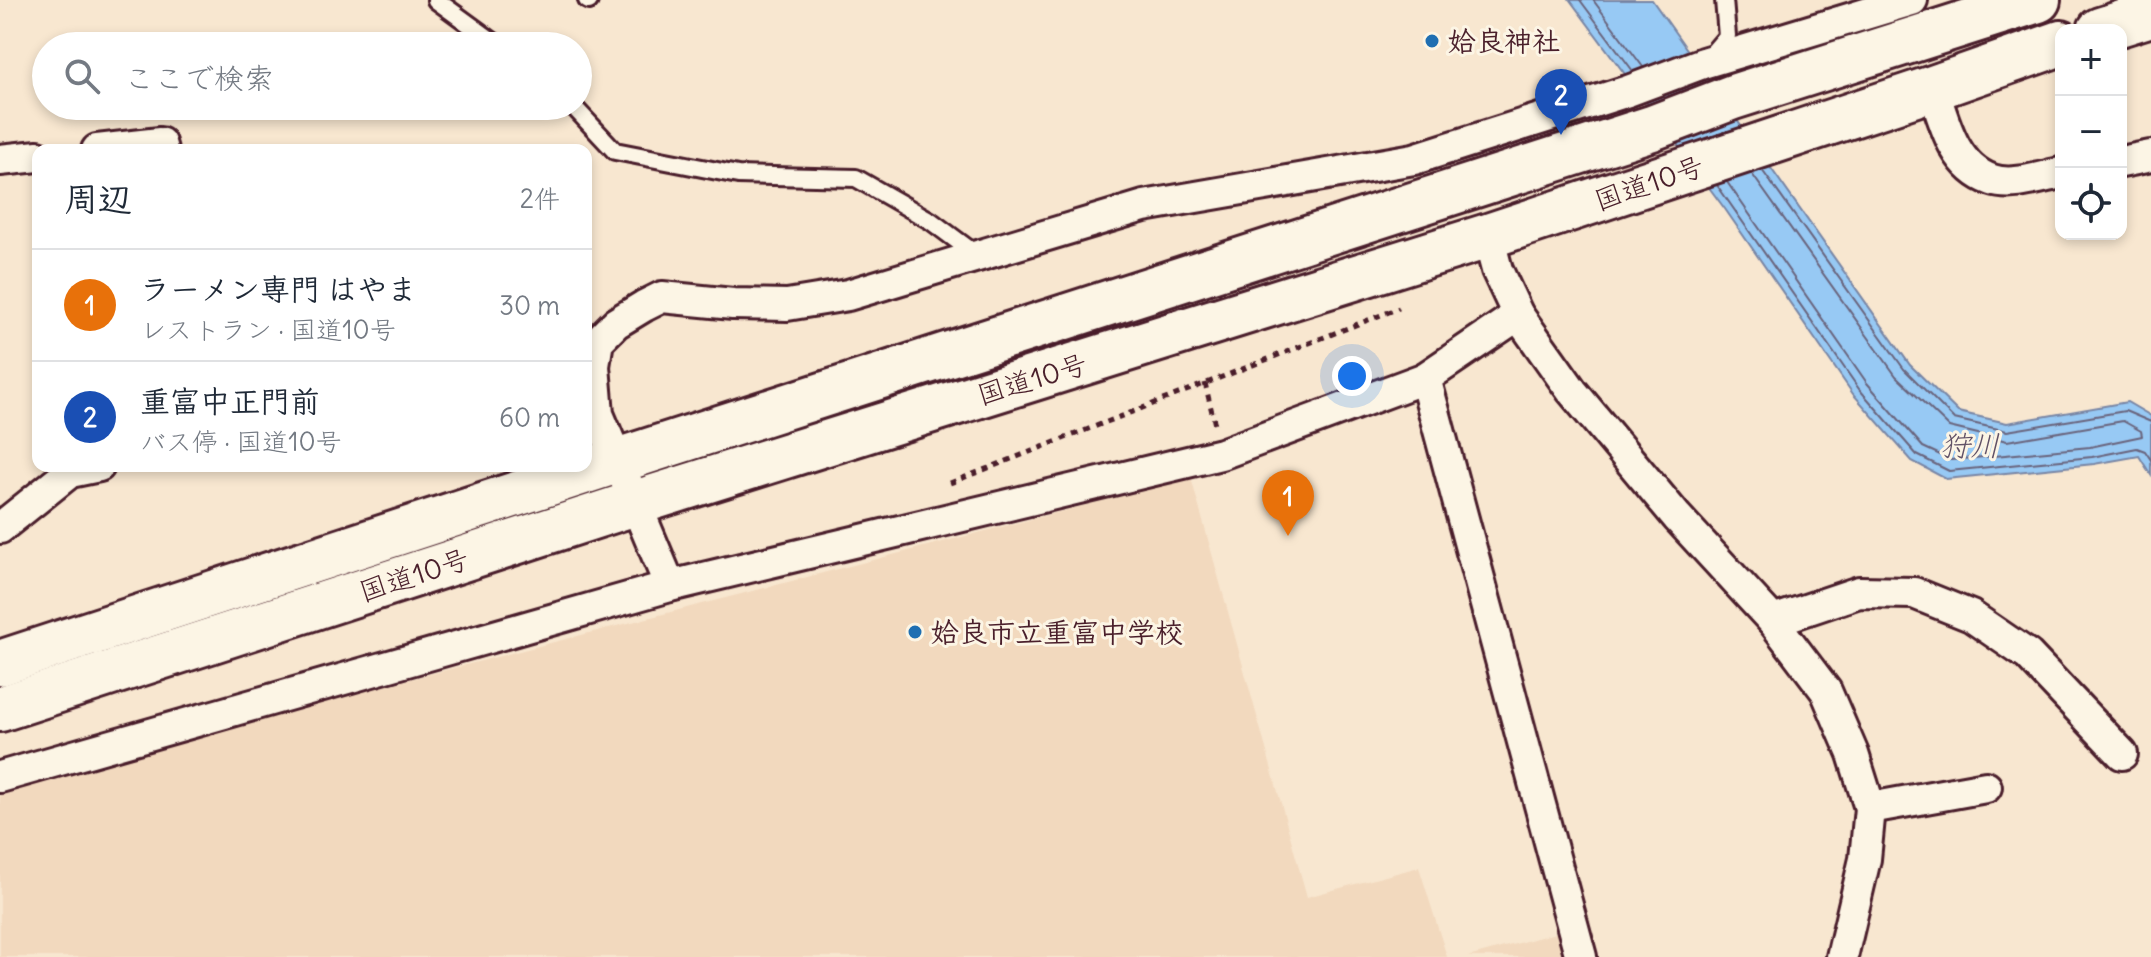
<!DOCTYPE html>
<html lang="ja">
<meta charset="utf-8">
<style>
:root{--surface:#fff;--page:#f2f2f3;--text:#1f2937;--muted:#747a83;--line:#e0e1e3;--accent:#7c3aed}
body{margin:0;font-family:Delius,"Klee One",sans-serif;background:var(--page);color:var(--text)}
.controls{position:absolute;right:24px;top:24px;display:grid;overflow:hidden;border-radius:16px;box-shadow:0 4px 12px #0003}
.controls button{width:72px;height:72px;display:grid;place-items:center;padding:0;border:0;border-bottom:2px solid var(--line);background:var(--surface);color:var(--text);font:40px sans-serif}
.you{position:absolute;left:1352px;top:376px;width:28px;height:28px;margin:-20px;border:6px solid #fff;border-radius:50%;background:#1a73e8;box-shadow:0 0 0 12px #1a73e833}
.badge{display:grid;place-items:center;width:52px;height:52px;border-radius:50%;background:var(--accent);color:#fff;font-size:26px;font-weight:700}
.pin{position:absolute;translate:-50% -66px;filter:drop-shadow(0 2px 4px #0008)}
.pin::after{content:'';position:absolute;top:42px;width:28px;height:24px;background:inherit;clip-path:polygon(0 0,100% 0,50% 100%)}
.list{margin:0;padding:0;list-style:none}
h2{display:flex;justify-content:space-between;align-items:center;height:104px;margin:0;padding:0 32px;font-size:34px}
h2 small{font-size:26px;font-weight:400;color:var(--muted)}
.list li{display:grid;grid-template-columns:52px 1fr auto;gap:24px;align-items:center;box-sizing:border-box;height:112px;padding:0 32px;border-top:2px solid var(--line)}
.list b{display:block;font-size:30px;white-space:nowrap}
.list p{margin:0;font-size:26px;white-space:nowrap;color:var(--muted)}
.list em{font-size:26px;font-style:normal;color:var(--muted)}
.icon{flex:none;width:44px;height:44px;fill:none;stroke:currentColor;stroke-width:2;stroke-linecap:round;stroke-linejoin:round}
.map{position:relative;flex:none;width:2151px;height:957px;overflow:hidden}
.search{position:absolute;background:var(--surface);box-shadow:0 4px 12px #0003;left:32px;top:32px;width:560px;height:88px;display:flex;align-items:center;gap:20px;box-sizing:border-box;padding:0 28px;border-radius:44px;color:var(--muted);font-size:30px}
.panel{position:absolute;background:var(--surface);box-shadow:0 4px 12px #0003;left:32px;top:144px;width:560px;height:328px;border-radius:16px}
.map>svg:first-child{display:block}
</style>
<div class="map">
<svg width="2151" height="957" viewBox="0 0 2151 957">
<rect width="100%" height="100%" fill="#f8e7d0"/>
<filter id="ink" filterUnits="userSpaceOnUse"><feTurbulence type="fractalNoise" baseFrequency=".0125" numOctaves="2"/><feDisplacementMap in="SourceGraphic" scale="16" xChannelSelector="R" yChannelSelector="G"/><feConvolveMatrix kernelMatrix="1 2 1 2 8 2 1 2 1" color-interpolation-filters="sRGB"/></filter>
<g filter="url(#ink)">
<!-- built -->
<g fill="#f2d9be">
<polygon points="1191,478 1307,897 1419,867 1447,957 0,957 0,785"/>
<polygon points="1559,932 1567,957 1468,957"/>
</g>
<!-- water -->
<polygon fill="#97c9f4" stroke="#7885a4" stroke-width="2" points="1570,0 1652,0 1910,365 1958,412 2007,423 2127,402 2151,416 2151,475 2139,456 2094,464 1946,479 1912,461 1853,394 1725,209"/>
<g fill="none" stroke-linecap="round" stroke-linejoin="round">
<!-- shore -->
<g stroke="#69637b" stroke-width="2">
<polyline points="1580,0 1633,71"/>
<polyline points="1593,0 1643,67"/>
<polyline points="1762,170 1904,369 1954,419 2007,431 2125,411 2151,422"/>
<polyline points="1727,182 1867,383 1923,447 1951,460 2090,447 2142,436 2141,431 2123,421 2007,441 1949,427 1896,376 1752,174"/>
<polyline points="1717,185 1859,389 1917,455 1949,471 2092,457 2137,448 2145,451 2151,460"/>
</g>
<defs>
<g id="service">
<polyline points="436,0 499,46"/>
<polyline points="587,0 589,1"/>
<polyline points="1710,56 1727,36 1724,0"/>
<polyline points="573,106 615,151 738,175 856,178 931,221 978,256"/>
</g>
<g id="minor">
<path d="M1933 88C1944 122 1954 167 1992 180 2012 187 2041 177 2061 173"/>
<polyline points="97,150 160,143 162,150"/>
<polyline points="0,160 38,156"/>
<polyline points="2121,162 2151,156"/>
<polyline points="1488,236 1497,270 1518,315 1572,391 1677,517 1773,621 1826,691 1853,754 1870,808 1865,859 1842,957"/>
<polyline points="1425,378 1581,957"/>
<polyline points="0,528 70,472 99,466"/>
<polyline points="670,586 598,414 594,366 598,341 616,323 644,306 662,297 733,304 787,305 848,295 1144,206 1414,159 1628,91 1703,63 1912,0"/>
<polyline points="1773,621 1859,592 1914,593 1971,616 2028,655 2122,754"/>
<polyline points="0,777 670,586 1221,454 1425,378 1518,315"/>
<polyline points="1870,808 1986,787"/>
</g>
<g id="trunk">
<polyline points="2100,30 2151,14"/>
<polyline points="0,663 617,461 1652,128 1733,97 2038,0"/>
<polyline points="0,709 635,503 1488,236 1933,88 2061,43"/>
</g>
</defs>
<!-- service casing -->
<use href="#service" stroke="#4a1f2b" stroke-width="22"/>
<!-- minor casing -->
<use href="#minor" stroke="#4a1f2b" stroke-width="36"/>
<!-- trunk casing -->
<use href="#trunk" stroke="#4a1f2b" stroke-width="50"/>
<!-- path -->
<g stroke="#4a1f2b" stroke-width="5" stroke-dasharray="6 6" stroke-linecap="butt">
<polyline points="1205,383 1215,425"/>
<polyline points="950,483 1399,308"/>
</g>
<!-- service -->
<use href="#service" stroke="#fcf5e5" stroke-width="16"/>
<!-- minor -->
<use href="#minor" stroke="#fcf5e5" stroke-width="30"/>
<!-- trunk -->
<use href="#trunk" stroke="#fcf5e5" stroke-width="44"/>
</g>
</g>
<!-- markers -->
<g fill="#1f6fb2" stroke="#fcf5e5" stroke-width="3">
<circle cx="1432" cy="41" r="8"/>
<circle cx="915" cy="632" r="8"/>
</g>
<g text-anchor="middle" stroke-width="6" stroke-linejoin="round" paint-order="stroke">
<!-- poi labels -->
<g font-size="28" font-weight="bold" fill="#4a1f2b" stroke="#fcf5e5" text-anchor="start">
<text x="1448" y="51">姶良神社</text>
<text x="931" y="642">姶良市立重富中学校</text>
</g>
<!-- street labels -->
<g font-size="28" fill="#4a1f2b" stroke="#fcf5e5">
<text transform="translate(1649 183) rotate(-19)" y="10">国道10号</text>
<text transform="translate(1032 379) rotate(-17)" y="10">国道10号</text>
<text transform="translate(414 575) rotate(-18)" y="10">国道10号</text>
</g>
<!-- water labels -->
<g font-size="30" font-style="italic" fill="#615267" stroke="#fcf5e5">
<text x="1970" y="456">狩川</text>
</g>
</g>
</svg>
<div class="controls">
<button>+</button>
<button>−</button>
<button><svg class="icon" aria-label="locate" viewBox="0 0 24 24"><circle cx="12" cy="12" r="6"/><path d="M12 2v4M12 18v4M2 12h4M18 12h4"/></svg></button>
</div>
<div class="you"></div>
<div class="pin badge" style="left:1288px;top:536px;background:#e8710a">1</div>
<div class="pin badge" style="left:1561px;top:135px;background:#1a4fb4">2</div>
<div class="search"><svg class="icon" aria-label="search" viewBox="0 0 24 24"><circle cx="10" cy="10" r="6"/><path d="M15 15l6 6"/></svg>ここで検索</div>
<section class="panel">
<h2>周辺<small>2件</small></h2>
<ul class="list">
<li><span class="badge" style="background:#e8710a">1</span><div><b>ラーメン専門 はやま</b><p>レストラン · 国道10号</p></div><em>30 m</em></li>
<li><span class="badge" style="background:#1a4fb4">2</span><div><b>重富中正門前</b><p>バス停 · 国道10号</p></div><em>60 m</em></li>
</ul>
</section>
</div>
